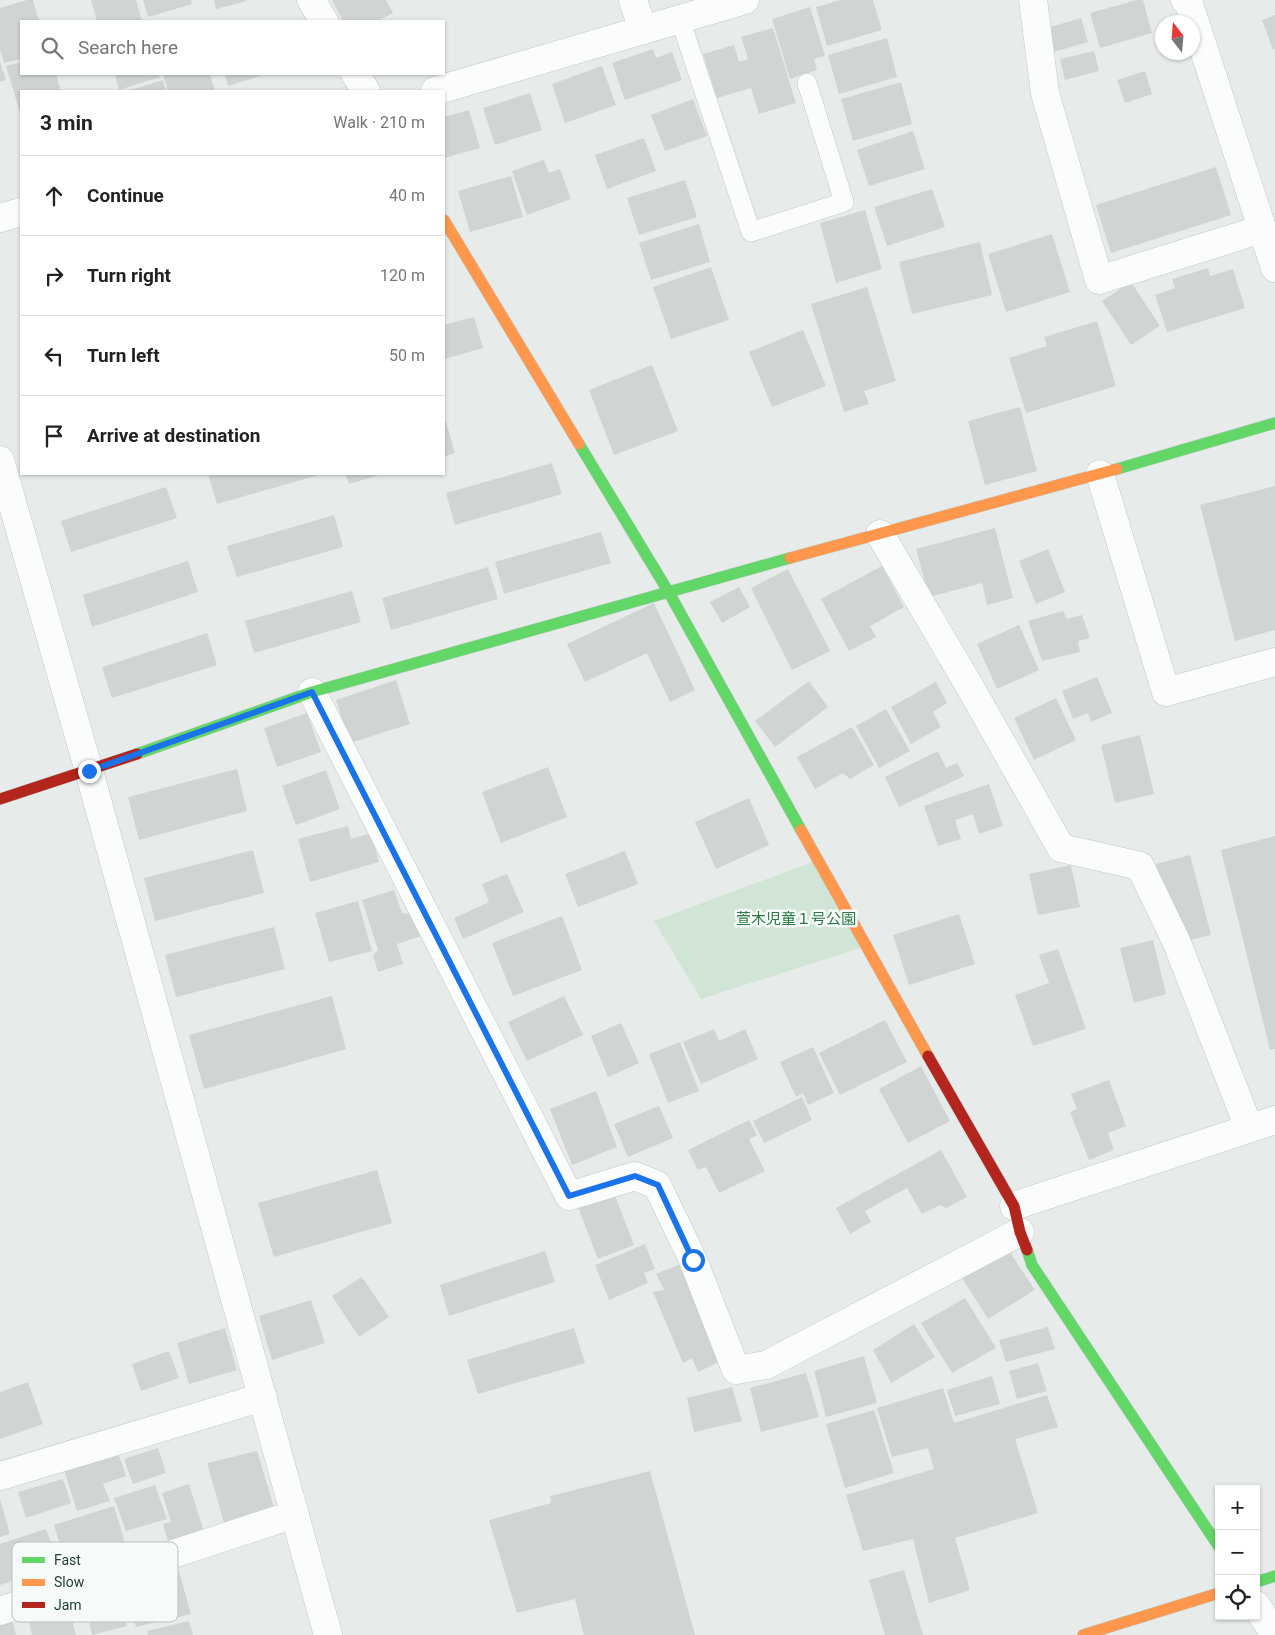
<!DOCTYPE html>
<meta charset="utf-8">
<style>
:root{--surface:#fff;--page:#f6f6f6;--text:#222;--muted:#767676;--line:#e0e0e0}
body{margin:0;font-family:Roboto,"Noto Sans JP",sans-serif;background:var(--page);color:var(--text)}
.controls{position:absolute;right:15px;bottom:15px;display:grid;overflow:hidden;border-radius:0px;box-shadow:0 1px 4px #0004}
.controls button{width:45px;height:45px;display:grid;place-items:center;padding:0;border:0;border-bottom:1px solid var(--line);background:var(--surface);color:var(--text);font:25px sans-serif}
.compass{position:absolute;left:1155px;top:15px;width:45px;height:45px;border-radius:50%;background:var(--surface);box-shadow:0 1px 4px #0004;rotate:344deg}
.stop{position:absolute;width:15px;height:15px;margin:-11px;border:4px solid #1a73e8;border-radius:50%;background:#fff}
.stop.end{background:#1a73e8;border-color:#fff;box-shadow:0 1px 5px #0008}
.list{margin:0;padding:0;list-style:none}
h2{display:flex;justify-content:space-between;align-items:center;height:65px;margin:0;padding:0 20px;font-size:21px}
h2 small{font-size:16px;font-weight:400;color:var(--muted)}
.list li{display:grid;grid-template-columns:32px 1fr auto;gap:15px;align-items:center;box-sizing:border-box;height:80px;padding:0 20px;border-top:1px solid var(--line)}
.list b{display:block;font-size:19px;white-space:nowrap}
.list em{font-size:16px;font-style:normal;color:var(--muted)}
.icon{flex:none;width:28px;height:28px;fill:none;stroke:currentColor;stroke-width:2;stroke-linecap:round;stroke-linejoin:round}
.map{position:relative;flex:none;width:1275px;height:1635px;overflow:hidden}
.search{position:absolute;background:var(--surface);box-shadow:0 1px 4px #0004;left:20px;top:20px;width:425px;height:55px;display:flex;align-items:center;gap:12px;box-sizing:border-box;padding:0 18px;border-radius:0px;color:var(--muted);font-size:19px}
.panel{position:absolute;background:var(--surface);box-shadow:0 1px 4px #0004;left:20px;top:90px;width:425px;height:385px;border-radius:0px}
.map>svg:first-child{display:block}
</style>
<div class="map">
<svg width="1275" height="1635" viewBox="0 0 1275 1635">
<rect width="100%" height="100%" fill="#e7ecea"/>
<!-- green -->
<polygon fill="#d0e5d6" points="818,860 866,946 701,999 654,921"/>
<!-- building -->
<g fill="#d0d5d3">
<polygon points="27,0 33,0 39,21 21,21 21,59 4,63 0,49 0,8"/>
<polygon points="91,0 136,0 142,21 97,21"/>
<polygon points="143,0 191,0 192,4 148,17"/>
<polygon points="214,0 247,0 247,1 216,9"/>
<polygon points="332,0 386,0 393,13 377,21 343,21"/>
<polygon points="841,0 873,0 882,30 827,46 816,7"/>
<polygon points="1137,0 1143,0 1152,33 1100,48 1090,13"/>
<polygon points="810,7 825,56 814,59 817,70 790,79 772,19"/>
<polygon points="1275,15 1275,49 1273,50 1262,20"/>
<polygon points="1081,18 1088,42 1054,52 1047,28"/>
<polygon points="773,28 796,103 759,114 751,88 717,98 703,54 734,45 739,62 748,59 741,37"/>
<polygon points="887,38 897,77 839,94 828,55"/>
<polygon points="653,49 656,58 672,52 682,80 625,100 612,63"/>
<polygon points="1094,51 1099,71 1065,80 1060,59"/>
<polygon points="0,62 6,80 0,82"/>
<polygon points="21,62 21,74 56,74 61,91 21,91 21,116 6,66"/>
<polygon points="602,66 616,105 565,123 552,84"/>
<polygon points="1145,71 1152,94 1125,103 1117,80"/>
<polygon points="115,74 159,74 160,77 119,90"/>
<polygon points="163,74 210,74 215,91 168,91"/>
<polygon points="225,74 266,74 228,86"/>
<polygon points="163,80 166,91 127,91"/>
<polygon points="901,82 912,124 853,141 841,99"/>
<polygon points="530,93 542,130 495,145 483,108"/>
<polygon points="693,99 707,136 665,151 651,115"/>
<polygon points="469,110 480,148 444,158 444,117"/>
<polygon points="913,131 925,169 869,186 857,150"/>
<polygon points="644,138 656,171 607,189 595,155"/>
<polygon points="544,160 549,173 560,169 571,199 527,215 512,171"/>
<polygon points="1216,167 1231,215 1111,253 1096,205"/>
<polygon points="511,176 523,217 470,232 458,191"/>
<polygon points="685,180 697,217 639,235 627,198"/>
<polygon points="932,189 945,227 887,246 874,207"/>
<polygon points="865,210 882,269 836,283 820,223"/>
<polygon points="699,224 710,262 651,280 639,243"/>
<polygon points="1052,234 1070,292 1006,312 988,254"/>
<polygon points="980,242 992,295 912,314 899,262"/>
<polygon points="711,267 729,320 671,339 653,287"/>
<polygon points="1208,268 1210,276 1233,269 1245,308 1167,332 1155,295 1175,288 1172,279"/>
<polygon points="1131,282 1160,326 1131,345 1102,301"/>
<polygon points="867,287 896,381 864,391 869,404 844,412 811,304"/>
<polygon points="474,317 483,348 444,359 444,325"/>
<polygon points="1097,321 1116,386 1026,413 1009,358 1047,346 1044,337"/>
<polygon points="803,330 826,386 772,407 749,352"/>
<polygon points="652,365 678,431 614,455 589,390"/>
<polygon points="1020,407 1037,471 985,485 968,421"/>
<polygon points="444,422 446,422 455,453 444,457"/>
<polygon points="552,463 562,494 455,525 446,493"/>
<polygon points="208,474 322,474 217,504"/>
<polygon points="346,474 382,474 349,484"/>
<polygon points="1275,486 1275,630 1235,641 1200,505"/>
<polygon points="166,487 177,518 71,552 61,521"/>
<polygon points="334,515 343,547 237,577 227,546"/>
<polygon points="995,528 1013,598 987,605 982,583 929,597 916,549"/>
<polygon points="601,532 611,563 504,594 495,562"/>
<polygon points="1048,549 1065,592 1036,604 1019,561"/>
<polygon points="188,561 198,592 92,627 83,595"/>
<polygon points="882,566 904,607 870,626 876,637 849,651 821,599"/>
<polygon points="488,567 498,599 391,630 382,598"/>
<polygon points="788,569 830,651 792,670 751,588"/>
<polygon points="739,587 750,607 722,623 710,602"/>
<polygon points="352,591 361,622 254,653 245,621"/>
<polygon points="654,603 695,690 670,702 647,653 585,682 567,644"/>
<polygon points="1063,611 1067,619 1082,615 1090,638 1078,641 1080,652 1042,661 1028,621"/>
<polygon points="1019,625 1039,670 997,689 977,644"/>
<polygon points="207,633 217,665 112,698 102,667"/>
<polygon points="1097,677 1112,713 1091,722 1088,713 1073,719 1062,691"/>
<polygon points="396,680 410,724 350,743 336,700"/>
<polygon points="809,681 828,707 775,747 755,721"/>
<polygon points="936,682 947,703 933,712 941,727 911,744 891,707"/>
<polygon points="1056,698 1076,740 1034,760 1014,718"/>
<polygon points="886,709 910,751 879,768 856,726"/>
<polygon points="307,713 321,752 277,767 264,728"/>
<polygon points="852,727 874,765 850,779 843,773 815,789 797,757"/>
<polygon points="1140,735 1154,794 1115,803 1101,745"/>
<polygon points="938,751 946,768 957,763 964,776 899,807 885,777"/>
<polygon points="548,767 567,817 501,843 482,792"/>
<polygon points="237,769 247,811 139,840 128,797"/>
<polygon points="326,770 340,809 296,825 282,786"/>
<polygon points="989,784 1003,826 979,834 973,814 955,820 961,839 938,846 924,806"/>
<polygon points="749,798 769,845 716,869 695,822"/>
<polygon points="348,826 351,839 371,833 379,862 310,882 298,839"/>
<polygon points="1275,836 1275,1049 1270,1050 1221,850"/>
<polygon points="253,850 264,893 155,921 144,878"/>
<polygon points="625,851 638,884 578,907 565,874"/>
<polygon points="1190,855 1211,935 1177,943 1156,864"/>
<polygon points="1071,865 1080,907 1038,915 1029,874"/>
<polygon points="507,874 524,912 463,939 454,918 489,902 482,884"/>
<polygon points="394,890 402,913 417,915 424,935 397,944 403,964 378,972 373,955 378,950 362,900"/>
<polygon points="358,901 372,951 329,962 315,913"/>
<polygon points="959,914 975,964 909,985 893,935"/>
<polygon points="562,916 582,970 513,996 492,943"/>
<polygon points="274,927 285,969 176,997 165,955"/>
<polygon points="1153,940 1166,994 1134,1003 1120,948"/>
<polygon points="1058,949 1086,1029 1033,1046 1015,995 1049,983 1039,955"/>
<polygon points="332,996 346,1049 204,1089 189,1035"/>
<polygon points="564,996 583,1035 527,1061 508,1022"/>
<polygon points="885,1020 907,1062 840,1095 819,1053"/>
<polygon points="621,1023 639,1063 608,1077 591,1036"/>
<polygon points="714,1029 719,1041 745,1029 758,1059 701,1084 683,1042"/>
<polygon points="680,1042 699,1091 668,1103 649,1054"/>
<polygon points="813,1047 834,1093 808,1105 803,1093 796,1097 780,1062"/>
<polygon points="921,1066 950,1121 908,1143 879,1089"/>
<polygon points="1109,1080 1126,1126 1108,1133 1114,1150 1089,1160 1070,1112 1077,1109 1071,1094"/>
<polygon points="596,1091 617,1147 572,1165 550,1109"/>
<polygon points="802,1097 812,1120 764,1143 753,1121"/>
<polygon points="659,1106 673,1138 628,1157 614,1124"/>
<polygon points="749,1120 757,1135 749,1139 765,1171 719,1193 706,1167 698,1170 688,1150"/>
<polygon points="941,1150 967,1197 946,1208 940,1205 922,1214 907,1188 865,1211 871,1222 850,1234 836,1208"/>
<polygon points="377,1170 392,1223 274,1257 258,1203"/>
<polygon points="614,1193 634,1245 598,1259 578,1207"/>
<polygon points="645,1244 655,1269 644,1273 648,1283 609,1300 595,1265"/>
<polygon points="1007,1248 1035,1290 988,1319 962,1278"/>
<polygon points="545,1251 555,1282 449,1316 440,1285"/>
<polygon points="686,1262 731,1356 698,1372 692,1358 683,1363 653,1292 664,1290 656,1274"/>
<polygon points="362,1277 389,1317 359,1337 332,1296"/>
<polygon points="965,1298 996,1348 952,1373 921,1323"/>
<polygon points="311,1300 325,1343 272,1360 259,1316"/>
<polygon points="914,1324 935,1357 891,1383 873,1350"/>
<polygon points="1048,1327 1055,1349 1006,1362 999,1340"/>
<polygon points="225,1328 237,1370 189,1384 177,1343"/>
<polygon points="574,1328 585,1363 478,1394 467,1360"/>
<polygon points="169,1351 179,1378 141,1391 132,1364"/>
<polygon points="864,1356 877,1403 826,1417 814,1371"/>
<polygon points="1038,1363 1047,1391 1017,1399 1009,1371"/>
<polygon points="806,1373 819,1417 761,1432 750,1388"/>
<polygon points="992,1376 1000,1404 955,1416 947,1390"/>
<polygon points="28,1382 43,1424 0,1439 0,1392"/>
<polygon points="732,1387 742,1421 694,1432 687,1398"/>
<polygon points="943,1388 954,1423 1047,1395 1058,1427 1015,1439 1038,1513 955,1538 970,1590 929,1603 913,1539 863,1551 846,1495 934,1469 928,1448 892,1457 877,1408"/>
<polygon points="874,1410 894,1473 845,1488 826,1424"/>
<polygon points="115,1444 126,1476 103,1484 110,1501 77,1511 61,1461"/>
<polygon points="158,1448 166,1473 133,1484 124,1459"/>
<polygon points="257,1451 274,1507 224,1523 207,1463"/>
<polygon points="650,1471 695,1635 584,1635 575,1599 517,1613 489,1520 551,1503 550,1496"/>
<polygon points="63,1479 71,1503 26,1518 18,1492"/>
<polygon points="189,1484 204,1532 168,1542 163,1524 171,1522 162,1493"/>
<polygon points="155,1485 167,1519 126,1531 114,1498"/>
<polygon points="0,1499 10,1534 0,1537"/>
<polygon points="114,1506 128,1553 92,1563 89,1550 64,1558 54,1525"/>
<polygon points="46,1529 59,1566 0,1585 0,1544"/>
<polygon points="175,1558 191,1614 136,1627 122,1577"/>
<polygon points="904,1570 923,1635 885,1635 869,1580"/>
<polygon points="120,1599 127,1626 92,1635 86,1608"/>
<polygon points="68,1604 76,1635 32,1635 28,1617"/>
<polygon points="12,1617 16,1635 0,1635 0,1620"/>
<polygon points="189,1621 193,1635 148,1635 147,1631"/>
</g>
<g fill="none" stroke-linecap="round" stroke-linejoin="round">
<defs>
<polyline id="lane" points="680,19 751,232 844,202 807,83"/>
<g id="street">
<polyline points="311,0 324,21"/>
<polyline points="633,0 643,30"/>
<polyline points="1033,0 1045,93 1099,280 1262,229"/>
<polyline points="1185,0 1189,4 1275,268"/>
<polyline points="355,74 366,91"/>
<polyline points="435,91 745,0"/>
<polyline points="0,218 21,212"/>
<polyline points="0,460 89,771 328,1635"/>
<polyline points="1100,474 1166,692 1275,662"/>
<polyline points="880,534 970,687 1061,848 1140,866 1177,943 1249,1128"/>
<polyline points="312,692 569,1196 635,1176 657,1185 693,1260 736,1370 766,1365 1020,1232"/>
<polyline points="1014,1206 1275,1120"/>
<polyline points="0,1476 263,1397"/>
<polyline points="1256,1605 1275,1635"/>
<polyline points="0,1611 295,1514"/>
</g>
<g id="fast">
<polyline points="579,444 668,591 801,830"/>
<polyline points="1117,469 1275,423"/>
<polyline points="137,754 312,692 790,558"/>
<polyline points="1027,1250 1032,1265 1219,1547"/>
<polyline points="1256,1582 1275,1576"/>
</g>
<g id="slow">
<polyline points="444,220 579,444"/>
<polyline points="790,558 1117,469"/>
<polyline points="801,830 928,1056"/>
<polyline points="1083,1635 1219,1593"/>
</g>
<g id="jam">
<polyline points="0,799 137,754"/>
<polyline points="928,1056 1014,1206 1020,1232 1027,1250"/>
</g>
</defs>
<!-- lane casing -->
<use href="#lane" stroke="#c4c9c7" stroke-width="20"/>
<!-- street casing -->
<use href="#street" stroke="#c4c9c7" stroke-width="29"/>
<!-- fast casing -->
<use href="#fast" stroke="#c2cac7" stroke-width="12"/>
<!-- slow casing -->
<use href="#slow" stroke="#c2cac7" stroke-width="12"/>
<!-- jam casing -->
<use href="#jam" stroke="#c2cac7" stroke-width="12"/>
<!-- lane -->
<use href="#lane" stroke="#fbfcfc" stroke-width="19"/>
<!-- street -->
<use href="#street" stroke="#fbfcfc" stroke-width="28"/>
<!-- fast -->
<use href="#fast" stroke="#63d668" stroke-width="11"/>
<!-- slow -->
<use href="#slow" stroke="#ff974d" stroke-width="11"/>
<!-- jam -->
<use href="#jam" stroke="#b3261e" stroke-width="11"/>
</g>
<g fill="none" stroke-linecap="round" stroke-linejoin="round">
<!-- route -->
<polyline stroke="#1a73e8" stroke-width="6" points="89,771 312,692 569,1196 635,1176 658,1185 693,1260"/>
</g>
<g text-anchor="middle" stroke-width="5" stroke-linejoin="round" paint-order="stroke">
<!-- park labels -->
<g font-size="15" fill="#2d7946" stroke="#f6faf8">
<text x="796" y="924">萱木児童１号公園</text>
</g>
</g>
<!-- legend -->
<rect x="12" y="1542" width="166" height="80" rx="8" fill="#f6faf8" stroke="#b7c2be" stroke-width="1"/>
<rect x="22" y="1557" width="23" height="6" fill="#63d668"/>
<rect x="22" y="1579" width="23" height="7" fill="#ff974d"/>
<rect x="22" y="1602" width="23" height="6" fill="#b3261e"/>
<g font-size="14" fill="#244137">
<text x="54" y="1565">Fast</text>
<text x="54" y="1587">Slow</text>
<text x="54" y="1610">Jam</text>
</g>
</svg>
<div class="controls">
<button>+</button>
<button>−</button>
<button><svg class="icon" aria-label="locate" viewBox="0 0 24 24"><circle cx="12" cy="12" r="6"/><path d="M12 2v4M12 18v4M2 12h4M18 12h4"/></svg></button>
</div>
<svg class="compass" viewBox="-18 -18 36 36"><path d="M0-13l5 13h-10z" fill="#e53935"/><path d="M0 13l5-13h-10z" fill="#767676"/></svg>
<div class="stop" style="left:693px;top:1260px"></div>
<div class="stop end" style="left:89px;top:771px"></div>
<div class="search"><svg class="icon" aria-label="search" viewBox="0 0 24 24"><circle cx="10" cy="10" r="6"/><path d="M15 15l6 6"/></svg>Search here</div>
<section class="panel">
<h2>3 min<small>Walk · 210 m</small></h2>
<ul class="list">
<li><svg class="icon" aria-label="ahead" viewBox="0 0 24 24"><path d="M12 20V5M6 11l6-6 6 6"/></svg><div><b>Continue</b></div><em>40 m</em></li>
<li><svg class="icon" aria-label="right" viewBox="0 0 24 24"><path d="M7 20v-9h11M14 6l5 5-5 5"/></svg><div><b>Turn right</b></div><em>120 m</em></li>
<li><svg class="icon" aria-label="left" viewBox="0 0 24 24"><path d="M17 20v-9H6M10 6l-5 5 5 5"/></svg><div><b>Turn left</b></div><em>50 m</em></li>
<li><svg class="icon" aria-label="arrive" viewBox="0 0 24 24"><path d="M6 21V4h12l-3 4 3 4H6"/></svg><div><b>Arrive at destination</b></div></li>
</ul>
</section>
</div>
